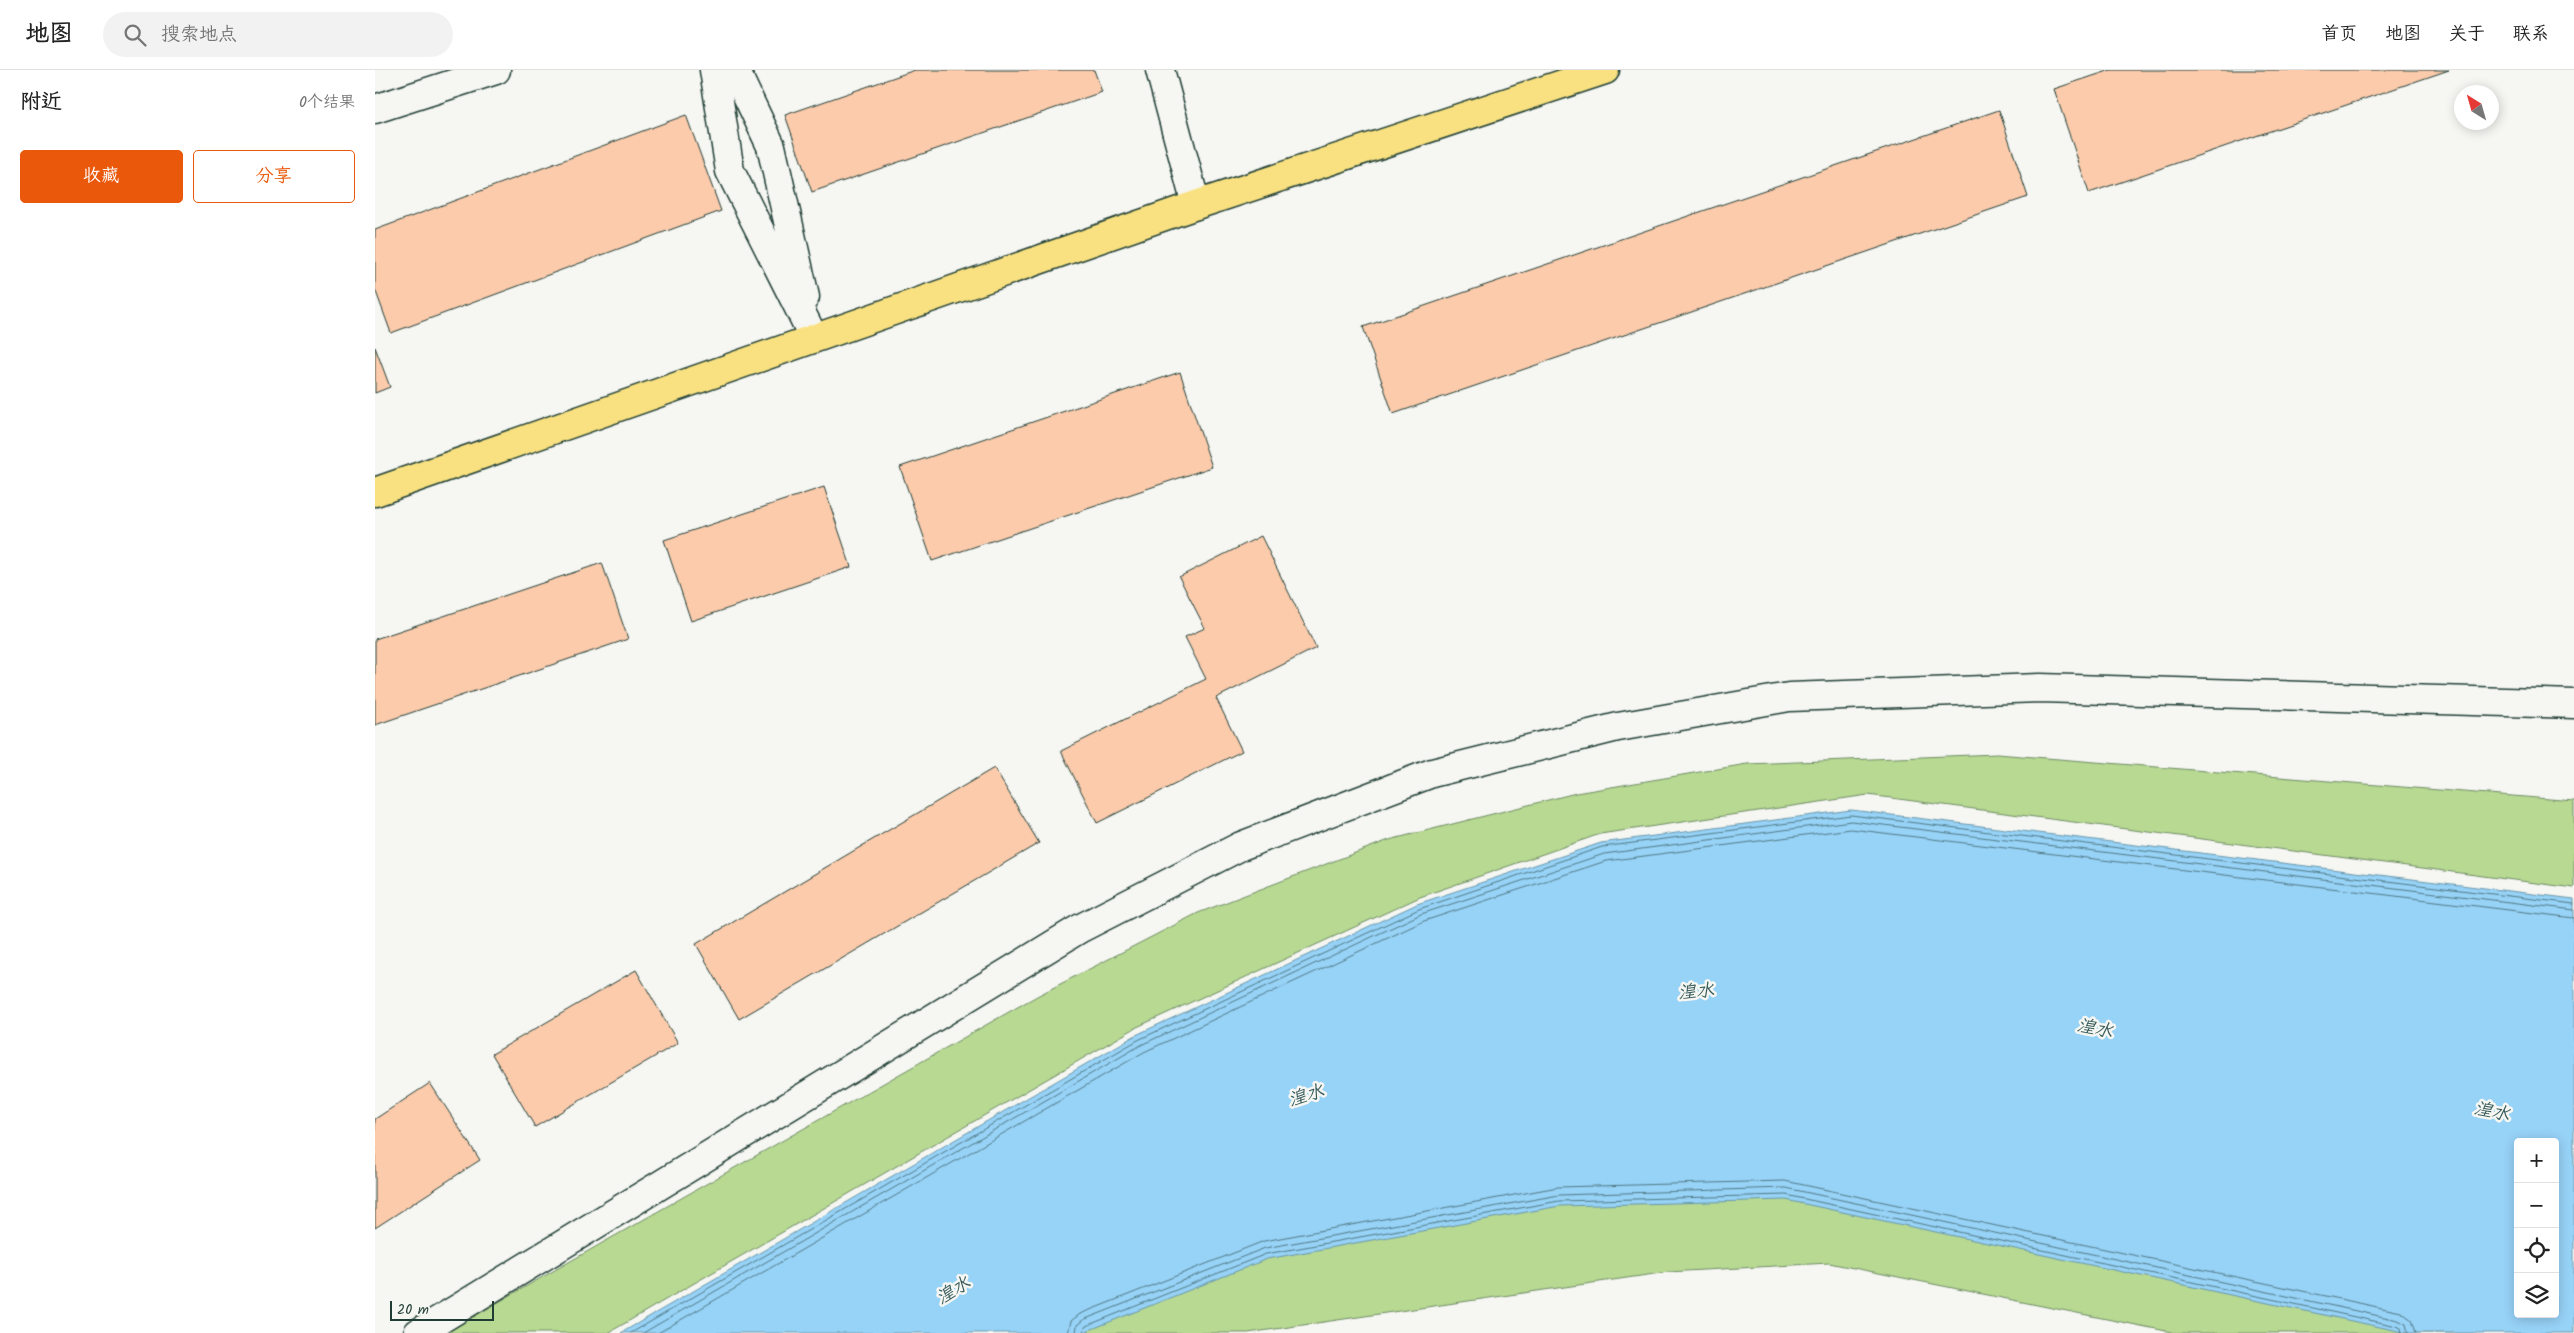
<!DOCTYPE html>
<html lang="zh">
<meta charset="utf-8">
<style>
:root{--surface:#fff;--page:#f2f2f2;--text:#222;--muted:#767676;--line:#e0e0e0;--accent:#ea580c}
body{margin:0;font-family:Kalam,"LXGW WenKai TC",sans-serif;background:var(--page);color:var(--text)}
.controls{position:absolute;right:15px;bottom:15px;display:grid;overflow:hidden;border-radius:5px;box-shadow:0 2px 12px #0003}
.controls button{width:45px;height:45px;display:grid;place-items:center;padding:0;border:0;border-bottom:1px solid var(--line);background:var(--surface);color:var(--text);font:25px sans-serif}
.compass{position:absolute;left:2079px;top:15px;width:45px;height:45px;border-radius:50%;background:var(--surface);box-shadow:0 2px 12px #0003;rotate:323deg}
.scale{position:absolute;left:15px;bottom:12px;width:104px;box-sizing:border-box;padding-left:5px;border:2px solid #1f3d34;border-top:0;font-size:14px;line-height:18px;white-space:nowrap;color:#1f3d34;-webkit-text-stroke:4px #f6f6f2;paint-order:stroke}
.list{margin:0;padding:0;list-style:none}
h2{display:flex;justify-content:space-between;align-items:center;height:65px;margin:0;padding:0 20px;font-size:21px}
h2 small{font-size:16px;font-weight:400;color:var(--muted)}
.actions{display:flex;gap:10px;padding:15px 20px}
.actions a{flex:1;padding:11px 0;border:1px solid var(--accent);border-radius:5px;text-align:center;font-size:18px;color:var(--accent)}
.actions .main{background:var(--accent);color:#fff}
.icon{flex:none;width:28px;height:28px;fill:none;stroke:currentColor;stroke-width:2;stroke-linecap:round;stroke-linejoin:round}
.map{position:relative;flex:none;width:2199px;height:1263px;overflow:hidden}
header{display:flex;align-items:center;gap:30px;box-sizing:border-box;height:70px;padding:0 25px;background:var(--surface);border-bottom:1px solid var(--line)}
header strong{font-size:24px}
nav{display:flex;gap:28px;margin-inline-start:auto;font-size:18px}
.search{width:350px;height:45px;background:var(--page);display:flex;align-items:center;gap:12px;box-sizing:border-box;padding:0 18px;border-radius:28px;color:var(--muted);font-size:19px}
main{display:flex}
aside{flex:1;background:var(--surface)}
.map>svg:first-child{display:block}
</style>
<header>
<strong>地图</strong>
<div class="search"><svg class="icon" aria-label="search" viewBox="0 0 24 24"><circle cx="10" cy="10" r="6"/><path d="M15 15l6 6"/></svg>搜索地点</div>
<nav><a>首页</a><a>地图</a><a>关于</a><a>联系</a></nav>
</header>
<main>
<aside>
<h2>附近<small>0个结果</small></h2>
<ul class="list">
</ul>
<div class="actions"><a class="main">收藏</a><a>分享</a></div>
</aside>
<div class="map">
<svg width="2199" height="1263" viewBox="0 0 2199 1263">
<rect width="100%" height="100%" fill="#f6f6f2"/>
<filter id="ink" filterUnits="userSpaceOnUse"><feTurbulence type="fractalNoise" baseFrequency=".02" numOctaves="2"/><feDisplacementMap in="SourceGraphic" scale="10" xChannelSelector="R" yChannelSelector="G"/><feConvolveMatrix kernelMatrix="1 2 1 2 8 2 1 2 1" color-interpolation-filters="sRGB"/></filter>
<g filter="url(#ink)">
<!-- green -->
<g fill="#b8d992" stroke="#6c8b63">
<polygon points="1622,684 2199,731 2199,818 1493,725 1225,764 1045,827 762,957 233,1263 69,1263 662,926 823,843 1014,770 1201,723 1372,694"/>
<polygon points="1403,1113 2101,1263 1801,1263 1454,1193 1293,1202 873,1263 657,1263 884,1173 1177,1119"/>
</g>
<!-- water -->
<path fill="#97d2f7" stroke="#6796a9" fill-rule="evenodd" d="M1476 740 2199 829V1263H2033L1411 1130 1185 1136 892 1189 707 1263H246L761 965 1042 834 1226 773ZM2143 1072H2180V1244H2143Z"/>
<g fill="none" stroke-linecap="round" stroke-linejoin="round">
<!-- shore -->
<g stroke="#4f7982" stroke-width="1">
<polyline points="256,1263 763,970 1044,839 1227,777 1476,745 2199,834"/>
<polyline points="268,1263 766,975 1046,844 1229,784 1476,751 2199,840"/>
<polyline points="283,1263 769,982 1049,851 1231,791 1476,759 2199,848"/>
<polyline points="693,1263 696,1251 705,1244 889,1171 1183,1117 1410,1111 2026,1242 2037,1250 2041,1263"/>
<polyline points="701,1263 702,1255 708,1250 890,1178 1184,1125 1411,1118 2023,1250 2031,1254 2033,1263"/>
<polyline points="707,1263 711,1256 891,1184 1184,1131 1411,1125 2022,1256 2026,1258 2027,1263"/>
</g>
</g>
<!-- building -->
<g fill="#fccbac" stroke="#1f3d34">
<polygon points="540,0 719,0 727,22 437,122 410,45"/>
<polygon points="1736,0 2074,0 1714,123 1679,19"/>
<polygon points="1624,40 1653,127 1018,344 988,257"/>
<polygon points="311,45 346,141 16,263 0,219 0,160"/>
<polygon points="0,277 15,317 0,323"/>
<polygon points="805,302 837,397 557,491 525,397"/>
<polygon points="449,417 476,497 316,551 289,470"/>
<polygon points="886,466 941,578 841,628 867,681 722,753 686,681 831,609 810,567 830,558 804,507"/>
<polygon points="227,493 253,569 0,655 0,569"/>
<polygon points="619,698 664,773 364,949 321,874"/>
<polygon points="261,900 303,973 160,1057 117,984"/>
<polygon points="55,1013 105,1090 0,1158 0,1049"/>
</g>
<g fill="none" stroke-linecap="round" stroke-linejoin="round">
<defs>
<g id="street">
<polyline points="339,0 355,101 439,268"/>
<polyline points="360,0 396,76 430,227"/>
<polyline points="785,0 821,135"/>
<polyline points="0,39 121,0"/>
</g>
<polyline id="secondary" points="43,1263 704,859 866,776 1057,703 1243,657 1414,627 1665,618 2199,634"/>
<polyline id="primary" points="0,422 821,135 1230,0"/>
</defs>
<!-- street casing -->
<use href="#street" stroke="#1f3d34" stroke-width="31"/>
<!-- secondary casing -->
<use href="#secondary" stroke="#1f3d34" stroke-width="31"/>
<!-- primary casing -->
<use href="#primary" stroke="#1f3d34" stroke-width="31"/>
<!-- street -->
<use href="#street" stroke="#f6f6f2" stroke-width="28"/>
<!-- secondary -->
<use href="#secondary" stroke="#f6f6f2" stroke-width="28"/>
<!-- primary -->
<use href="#primary" stroke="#f9e181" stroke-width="28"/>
</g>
</g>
<g text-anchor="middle" stroke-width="5" stroke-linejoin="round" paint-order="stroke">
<!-- water labels -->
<g font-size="18" font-style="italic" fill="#375b5b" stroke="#f6f6f2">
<text transform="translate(1321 921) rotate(-5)" y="6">湟水</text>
<text transform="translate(1720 958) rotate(12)" y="6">湟水</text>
<text transform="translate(931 1025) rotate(-17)" y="6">湟水</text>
<text transform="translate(2117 1041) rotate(12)" y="6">湟水</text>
<text transform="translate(578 1220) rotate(-31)" y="6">湟水</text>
</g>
</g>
</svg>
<div class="controls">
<button>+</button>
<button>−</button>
<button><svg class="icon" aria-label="locate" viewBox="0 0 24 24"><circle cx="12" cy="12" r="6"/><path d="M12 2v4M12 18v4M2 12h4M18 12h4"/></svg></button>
<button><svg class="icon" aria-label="layers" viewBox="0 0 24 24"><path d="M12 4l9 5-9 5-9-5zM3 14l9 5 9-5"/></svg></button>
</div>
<svg class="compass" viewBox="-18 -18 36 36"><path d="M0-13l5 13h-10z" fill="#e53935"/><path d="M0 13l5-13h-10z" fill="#767676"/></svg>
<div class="scale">20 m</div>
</div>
</main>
